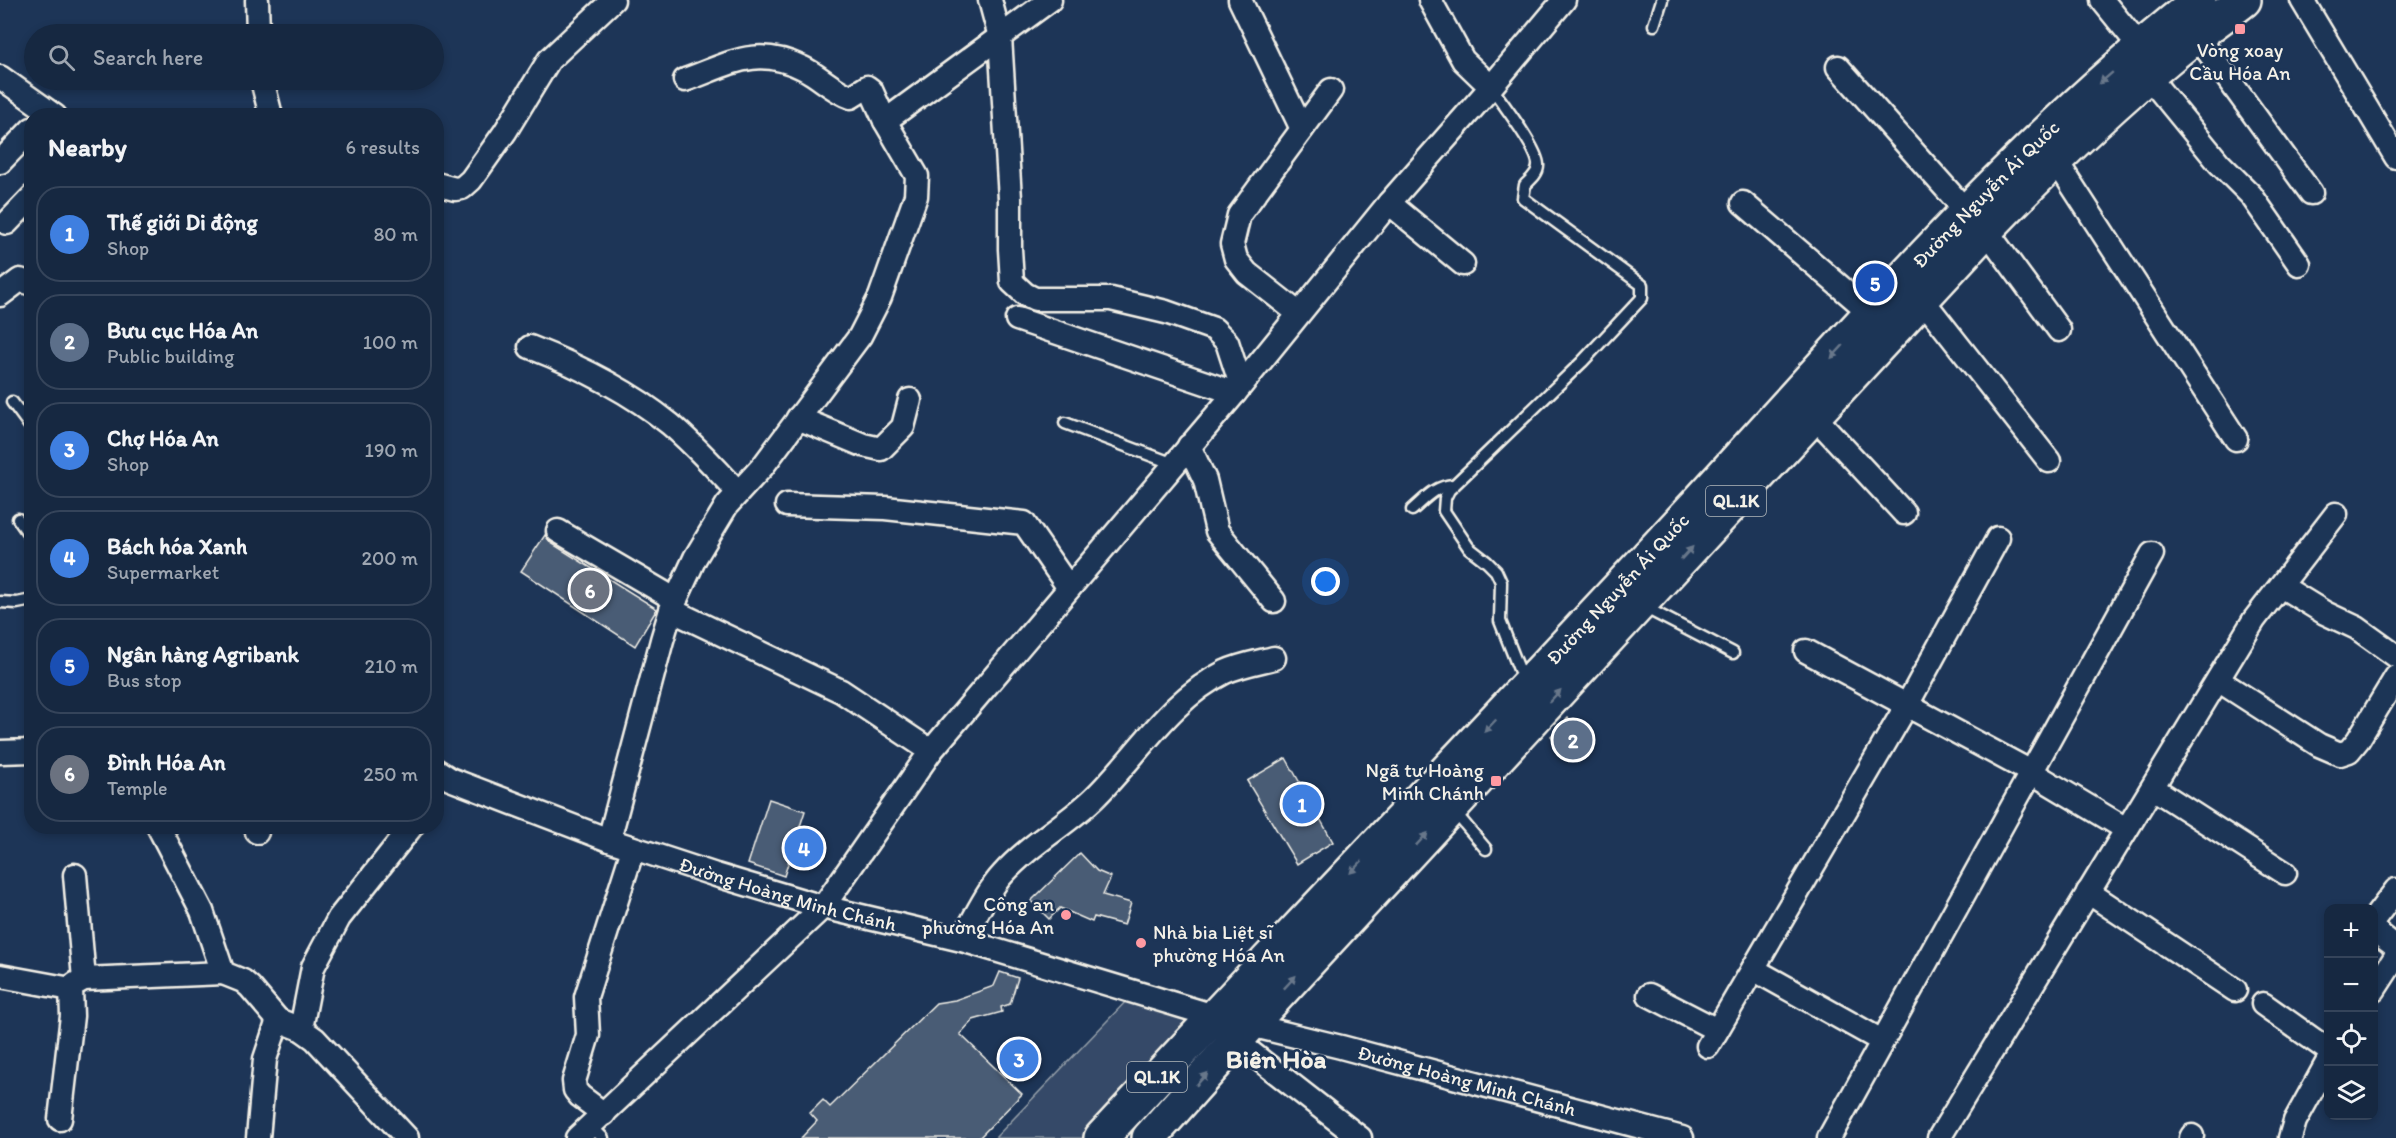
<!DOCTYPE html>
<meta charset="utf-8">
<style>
:root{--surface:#162841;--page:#23344c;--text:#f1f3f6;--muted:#9ea6b1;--line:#35445a;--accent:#ff9aa2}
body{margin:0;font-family:Itim,sans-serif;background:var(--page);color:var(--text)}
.controls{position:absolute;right:18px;bottom:18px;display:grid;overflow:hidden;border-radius:12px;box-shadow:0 3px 9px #0003}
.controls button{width:54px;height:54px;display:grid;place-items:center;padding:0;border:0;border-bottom:2px solid var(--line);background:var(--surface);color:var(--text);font:30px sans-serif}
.you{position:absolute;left:1326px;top:582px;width:21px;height:21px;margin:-15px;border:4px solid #fff;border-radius:50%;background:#1a73e8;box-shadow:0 0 0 9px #1a73e833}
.badge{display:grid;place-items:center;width:39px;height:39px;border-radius:50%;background:var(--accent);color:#fff;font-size:20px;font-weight:700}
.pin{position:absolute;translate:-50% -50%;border:3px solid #fff;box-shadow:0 2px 6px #0006}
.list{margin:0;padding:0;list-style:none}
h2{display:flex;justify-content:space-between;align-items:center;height:78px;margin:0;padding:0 24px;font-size:26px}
h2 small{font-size:20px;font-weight:400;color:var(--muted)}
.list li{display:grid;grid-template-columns:39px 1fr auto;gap:18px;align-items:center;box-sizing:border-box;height:96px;margin:0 12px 12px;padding:0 12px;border:2px solid var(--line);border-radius:24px}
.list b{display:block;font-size:22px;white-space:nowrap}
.list p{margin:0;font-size:20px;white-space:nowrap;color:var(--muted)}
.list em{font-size:20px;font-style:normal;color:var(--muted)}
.icon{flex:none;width:33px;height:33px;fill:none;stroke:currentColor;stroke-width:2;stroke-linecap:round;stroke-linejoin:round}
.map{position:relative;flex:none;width:2396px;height:1138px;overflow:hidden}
.search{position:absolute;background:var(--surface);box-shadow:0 3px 9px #0003;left:24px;top:24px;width:420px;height:66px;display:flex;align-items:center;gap:15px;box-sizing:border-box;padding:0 21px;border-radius:33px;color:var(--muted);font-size:22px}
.panel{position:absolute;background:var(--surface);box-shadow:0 3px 9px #0003;left:24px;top:108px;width:420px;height:726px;border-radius:24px}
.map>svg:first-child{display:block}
</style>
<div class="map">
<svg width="2396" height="1138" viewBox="0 0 2396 1138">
<rect width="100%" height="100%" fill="#1d3557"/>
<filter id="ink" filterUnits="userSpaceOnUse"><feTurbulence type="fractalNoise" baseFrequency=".0167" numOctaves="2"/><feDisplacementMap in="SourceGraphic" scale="12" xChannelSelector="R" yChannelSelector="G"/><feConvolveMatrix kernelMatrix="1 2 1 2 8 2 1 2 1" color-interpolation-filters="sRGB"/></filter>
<g filter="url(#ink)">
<!-- green -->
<polygon fill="#354a67" stroke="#949ea8" stroke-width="1.5" points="1129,998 1197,1018 1086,1138 995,1138"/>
<!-- building -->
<g fill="#485b74" stroke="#f4f1e8" stroke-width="1.5">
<polygon points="545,535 551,543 657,609 635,646 521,571"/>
<polygon points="1568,718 1595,744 1578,762 1551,736"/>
<polygon points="1286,758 1333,842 1297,864 1247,781"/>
<polygon points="769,799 805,811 784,876 748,864"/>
<polygon points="1080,853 1097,871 1111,877 1103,895 1131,903 1124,925 1094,917 1092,922 1060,908 1049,919 1031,901"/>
<polygon points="1000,972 1018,978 1010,1004 1001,1007 1002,1012 973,1020 960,1034 1022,1094 979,1138 801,1138 817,1121 810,1113 823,1100 830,1107 936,1003 955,1000 994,986"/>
</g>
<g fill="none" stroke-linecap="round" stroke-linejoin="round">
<defs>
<g id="service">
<polyline points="1654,25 1662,0"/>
<path d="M1491 87C1501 101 1540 152 1538 166 1538 174 1530 180 1525 185L1523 198 1642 285V298L1582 362 1449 490 1445 498 1444 511 1469 548 1487 562 1496 571 1501 582 1500 621 1524 682"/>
<polyline points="12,402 32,429"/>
<polyline points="1065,423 1174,464"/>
<path d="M1412 510C1425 499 1435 486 1453 485"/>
<polyline points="18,519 32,539"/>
<polyline points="0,602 17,603 32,600"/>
<polyline points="1642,606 1733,653"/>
<polyline points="1453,810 1486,849"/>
<polyline points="591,1126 603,1138"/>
</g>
<g id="minor">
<polyline points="257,0 258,34"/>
<polyline points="990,0 1000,37 1010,199 1010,249 1012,282 1025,294 1035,299 1111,299 1166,312 1214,329 1227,342 1241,385"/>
<polyline points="1240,0 1302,129"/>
<polyline points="1430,0 1463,60 1491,87"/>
<polyline points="2102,0 2140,47"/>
<polyline points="2302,0 2396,157"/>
<polyline points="2197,36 2311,193"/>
<polyline points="1838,67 1966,211"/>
<polyline points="2148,76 2219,163 2251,195 2299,264"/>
<polyline points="0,77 55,116"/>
<polyline points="262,80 271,116"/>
<polyline points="885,121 1050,0"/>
<polyline points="2055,159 2236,439"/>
<polyline points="0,162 32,129"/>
<polyline points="436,184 455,189 462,188 471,180 505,132 549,60 613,0"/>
<polyline points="1389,203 1463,264"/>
<polyline points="1743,203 1872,314"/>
<polyline points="7,223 32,197"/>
<polyline points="1986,230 2059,330"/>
<polyline points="0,295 20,280 29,283"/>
<polyline points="1922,299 2049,461"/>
<polyline points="1298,313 1247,273 1236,259 1232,244 1239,215 1331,90"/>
<polyline points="1017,319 1235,393"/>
<path d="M530 347C579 366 629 391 670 424 695 445 716 469 738 492"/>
<polyline points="1814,416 1904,513"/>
<polyline points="798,418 863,445 881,449 903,427 910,400"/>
<polyline points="1189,446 1205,480 1217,531 1274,601"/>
<polyline points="787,505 885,508 1024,523 1069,588"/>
<polyline points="558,531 676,600"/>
<polyline points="2281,586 2325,613 2357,628 2396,656"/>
<polyline points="671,610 841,691 931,751"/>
<polyline points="1806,651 2031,772 2126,829"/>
<polyline points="2218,680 2319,745 2340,754 2349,751 2358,740 2396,677"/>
<polyline points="0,752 32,751"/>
<path id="s1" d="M436 770 450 779 609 840 716 875 823 907 962 940 1214 1016"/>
<polyline points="2153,788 2285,873"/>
<polyline points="158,826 202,911 223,973 243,981 250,987 278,1020 301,1029 315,1039 407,1138"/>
<polyline points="256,826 257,832"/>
<path d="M609 840 662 640 671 610 695 558 727 505 763 466 860 336 880 297 916 196 917 176 885 121 871 90 867 87 851 97C833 91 820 76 803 68 755 45 730 64 685 80"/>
<polyline points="75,875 84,979"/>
<polyline points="2088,892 2235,990"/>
<polyline points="2374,919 2396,890"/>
<polyline points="2374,930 2396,947"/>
<path d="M962 940C974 919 987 891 1003 874 1030 844 1066 825 1094 798 1138 755 1169 700 1225 672 1240 665 1258 662 1274 658"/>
<polyline points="1753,969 1882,1041"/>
<polyline points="0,976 71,989"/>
<polyline points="2374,990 2396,956"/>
<polyline points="1649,995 1717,1030"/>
<polyline points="2263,1004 2328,1050"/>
<path id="s2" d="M1250 1025 1341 1047 1682 1138"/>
<polyline points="301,1029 313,967 339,918 412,826"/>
<polyline points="1236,1041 1360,1138"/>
<polyline points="1708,1046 1907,705 1998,538"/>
<polyline points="604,1114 580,1096 575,1090 574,1081 588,1035 586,997 633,849"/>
<polyline points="60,1119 72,1016 71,989 75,984 84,979 223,973"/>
<polyline points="258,1138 265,1059 278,1020"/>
<polyline points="577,1138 823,907 931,751 1235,393 1389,203 1491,87 1564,0"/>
<polyline points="1829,1138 2152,554"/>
<polyline points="1939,1138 2254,620 2336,514"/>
<polyline points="2191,1138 2192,1136"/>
<polyline points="2290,1138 2295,1121 2328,1061"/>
</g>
<g id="primary">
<path id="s3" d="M1101 1138C1296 928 1495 722 1689 512 1852 335 2009 149 2199 0"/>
<path d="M1149 1138 1250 1025 1986 230C2045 169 2106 110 2171 56 2194 36 2220 19 2244 0"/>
</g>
</defs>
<!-- service casing -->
<use href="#service" stroke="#f4f1e8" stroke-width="15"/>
<!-- minor casing -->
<use href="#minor" stroke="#f4f1e8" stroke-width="27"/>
<!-- primary casing -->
<use href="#primary" stroke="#f4f1e8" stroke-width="38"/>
<!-- service -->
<use href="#service" stroke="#1d3557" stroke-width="10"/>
<!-- minor -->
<use href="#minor" stroke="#1d3557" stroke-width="22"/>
<!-- primary -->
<use href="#primary" stroke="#1d3557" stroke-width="33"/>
</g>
<!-- one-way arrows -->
<defs><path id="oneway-solid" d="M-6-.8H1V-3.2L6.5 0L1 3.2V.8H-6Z" transform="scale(1.5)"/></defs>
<g fill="#68778a">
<use href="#oneway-solid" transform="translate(2106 78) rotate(139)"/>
<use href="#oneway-solid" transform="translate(1837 352) rotate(133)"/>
<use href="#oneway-solid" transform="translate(1687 553) rotate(-47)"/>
<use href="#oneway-solid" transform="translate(1555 696) rotate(-47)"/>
<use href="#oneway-solid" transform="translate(1490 726) rotate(134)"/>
<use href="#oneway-solid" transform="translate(1422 839) rotate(-47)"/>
<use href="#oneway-solid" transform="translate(1356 867) rotate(134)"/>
<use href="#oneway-solid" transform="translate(1290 982) rotate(-47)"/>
<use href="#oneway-solid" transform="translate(1202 1079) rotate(-48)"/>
</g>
</g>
<!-- markers -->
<g fill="#ff9aa2" stroke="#1d3557" stroke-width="2">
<rect x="2234" y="23" width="12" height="12" rx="3"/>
<rect x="1490" y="775" width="12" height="12" rx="3"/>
<circle cx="1066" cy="915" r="6"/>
<circle cx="1141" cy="943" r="6"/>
</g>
<g text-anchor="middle" stroke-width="5" stroke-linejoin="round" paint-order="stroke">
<!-- shield labels -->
<g fill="#1d3557" stroke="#b4b9bc" stroke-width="1.5">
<rect x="1706" y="486" width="60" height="30" rx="4.5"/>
<rect x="1127" y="1062" width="60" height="30" rx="4.5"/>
</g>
<g font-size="18" font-weight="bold" fill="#f4f1e8">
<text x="1736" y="507">QL.1K</text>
<text x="1157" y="1083">QL.1K</text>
</g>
<!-- poi labels -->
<g font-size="20" fill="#f4f1e8" stroke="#1d3557" text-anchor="end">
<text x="2240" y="57" text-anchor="middle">Vòng xoay<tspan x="2240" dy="23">Cầu Hóa An</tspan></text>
<text x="1484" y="777">Ngã tư Hoàng<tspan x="1484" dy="23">Minh Chánh</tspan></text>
<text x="1054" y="911">Công an<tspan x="1054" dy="23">phường Hóa An</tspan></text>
<text x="1153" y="939" text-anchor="start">Nhà bia Liệt sĩ<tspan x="1153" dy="23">phường Hóa An</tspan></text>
</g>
<!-- street labels -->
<g font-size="20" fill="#f4f1e8" stroke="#1d3557">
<text dy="7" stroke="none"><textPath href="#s3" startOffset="1294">Đường Nguyễn Ái Quốc</textPath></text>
<text dy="7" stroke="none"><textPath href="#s3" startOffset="754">Đường Nguyễn Ái Quốc</textPath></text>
<text dy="7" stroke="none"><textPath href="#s1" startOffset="374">Đường Hoàng Minh Chánh</textPath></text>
<text dy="7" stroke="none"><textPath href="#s2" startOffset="224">Đường Hoàng Minh Chánh</textPath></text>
</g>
<!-- district labels -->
<g font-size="26" font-weight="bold" fill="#f4f1e8" stroke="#1d3557">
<text x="1276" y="1068">Biên Hòa</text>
</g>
</g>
</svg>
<div class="controls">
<button>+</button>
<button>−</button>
<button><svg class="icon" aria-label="locate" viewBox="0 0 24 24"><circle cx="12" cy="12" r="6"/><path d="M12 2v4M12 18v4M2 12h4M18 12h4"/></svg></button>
<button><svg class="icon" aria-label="layers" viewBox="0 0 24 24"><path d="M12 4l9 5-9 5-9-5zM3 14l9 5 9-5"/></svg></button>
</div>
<div class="you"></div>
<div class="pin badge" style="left:1302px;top:804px;background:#3f7fe0">1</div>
<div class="pin badge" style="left:1573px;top:740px;background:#5c6f8a">2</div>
<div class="pin badge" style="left:1019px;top:1059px;background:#3f7fe0">3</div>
<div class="pin badge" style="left:804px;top:848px;background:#3f7fe0">4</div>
<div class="pin badge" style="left:1875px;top:283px;background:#1a4fb4">5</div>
<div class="pin badge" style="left:590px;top:590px;background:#6b7280">6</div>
<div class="search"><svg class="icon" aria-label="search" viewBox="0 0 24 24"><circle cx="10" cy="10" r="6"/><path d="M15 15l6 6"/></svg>Search here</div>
<section class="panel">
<h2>Nearby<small>6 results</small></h2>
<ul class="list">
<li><span class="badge" style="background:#3f7fe0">1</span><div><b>Thế giới Di động</b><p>Shop</p></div><em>80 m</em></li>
<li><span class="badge" style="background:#5c6f8a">2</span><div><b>Bưu cục Hóa An</b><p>Public building</p></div><em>100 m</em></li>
<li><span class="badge" style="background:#3f7fe0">3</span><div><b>Chợ Hóa An</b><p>Shop</p></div><em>190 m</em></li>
<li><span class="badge" style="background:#3f7fe0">4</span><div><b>Bách hóa Xanh</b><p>Supermarket</p></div><em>200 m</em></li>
<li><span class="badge" style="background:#1a4fb4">5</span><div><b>Ngân hàng Agribank</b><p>Bus stop</p></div><em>210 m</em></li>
<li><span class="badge" style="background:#6b7280">6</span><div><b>Đình Hóa An</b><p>Temple</p></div><em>250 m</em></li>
</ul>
</section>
</div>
